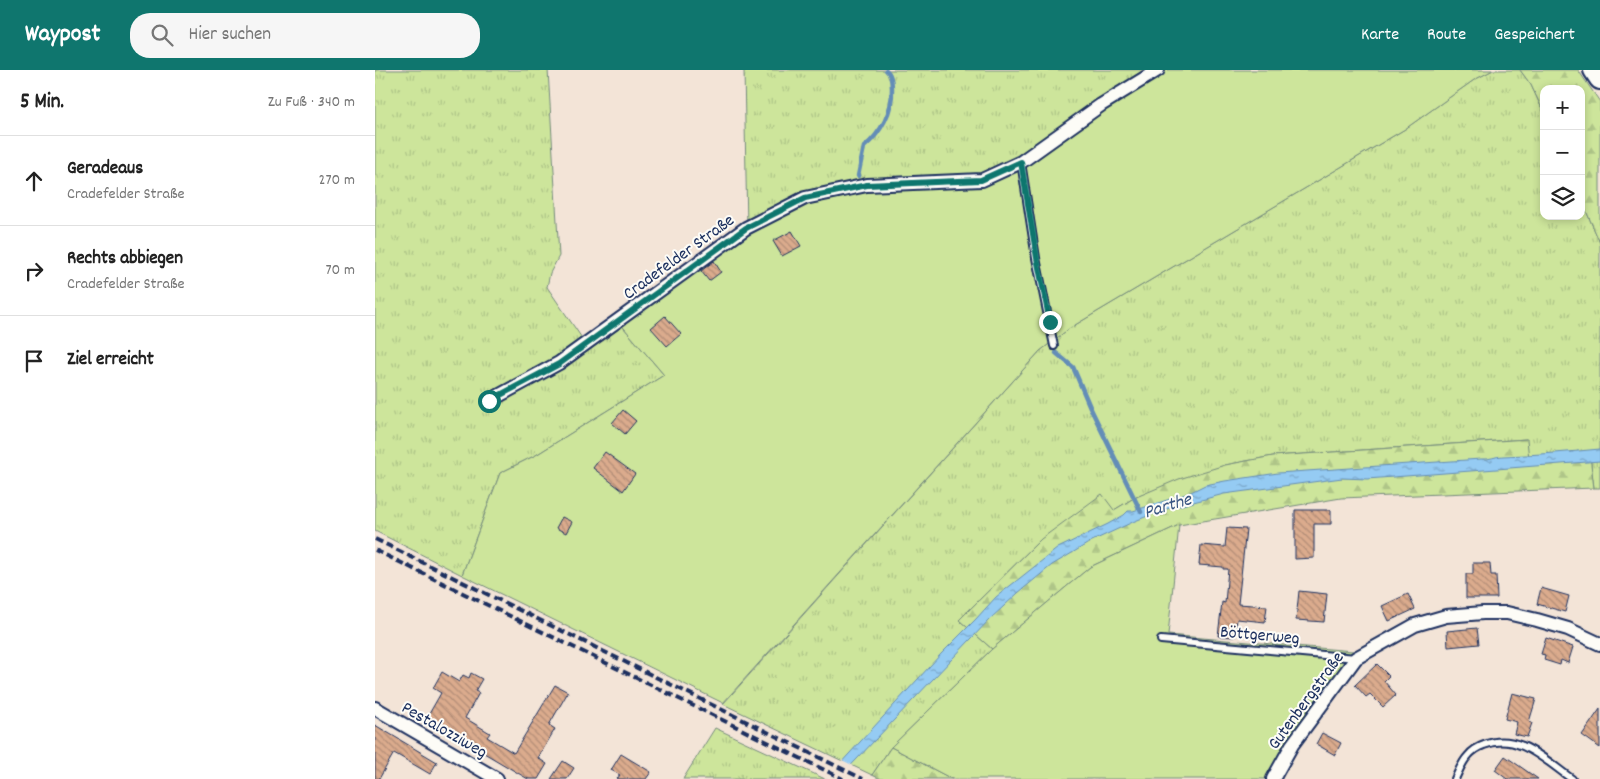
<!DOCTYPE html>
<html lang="de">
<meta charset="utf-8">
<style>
:root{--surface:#fff;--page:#f6f6f6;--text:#222;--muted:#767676;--line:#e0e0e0;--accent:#0f766e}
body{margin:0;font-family:Dekko,sans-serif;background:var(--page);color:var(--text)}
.controls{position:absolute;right:15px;top:15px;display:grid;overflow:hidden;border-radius:10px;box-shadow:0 2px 8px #0003}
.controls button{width:45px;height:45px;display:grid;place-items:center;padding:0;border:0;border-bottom:1px solid var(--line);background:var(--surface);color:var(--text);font:25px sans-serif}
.stop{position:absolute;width:15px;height:15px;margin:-11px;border:4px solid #0f766e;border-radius:50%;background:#fff}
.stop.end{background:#0f766e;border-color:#fff;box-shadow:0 1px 5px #0008}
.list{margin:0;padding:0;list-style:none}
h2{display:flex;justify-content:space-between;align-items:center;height:65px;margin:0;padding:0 20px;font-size:21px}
h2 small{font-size:16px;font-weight:400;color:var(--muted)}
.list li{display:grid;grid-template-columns:32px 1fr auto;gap:15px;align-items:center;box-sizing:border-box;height:90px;padding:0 20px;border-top:1px solid var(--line)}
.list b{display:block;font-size:19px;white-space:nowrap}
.list p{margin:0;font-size:16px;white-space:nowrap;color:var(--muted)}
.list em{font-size:16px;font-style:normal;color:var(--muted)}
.icon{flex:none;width:28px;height:28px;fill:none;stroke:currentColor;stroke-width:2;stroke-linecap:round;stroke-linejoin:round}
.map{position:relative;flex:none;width:1225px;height:709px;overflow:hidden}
header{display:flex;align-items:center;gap:30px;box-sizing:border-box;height:70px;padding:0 25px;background:var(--accent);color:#fff}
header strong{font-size:24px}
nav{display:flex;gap:28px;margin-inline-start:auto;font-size:18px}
.search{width:350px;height:45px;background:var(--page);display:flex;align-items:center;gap:12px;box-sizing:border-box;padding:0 18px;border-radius:20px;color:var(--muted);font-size:19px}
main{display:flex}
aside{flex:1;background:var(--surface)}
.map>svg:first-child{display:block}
</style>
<header>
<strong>Waypost</strong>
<div class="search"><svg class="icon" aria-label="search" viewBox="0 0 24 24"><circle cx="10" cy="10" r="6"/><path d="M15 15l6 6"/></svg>Hier suchen</div>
<nav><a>Karte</a><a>Route</a><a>Gespeichert</a></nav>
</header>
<main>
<aside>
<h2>5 Min.<small>Zu Fuß · 340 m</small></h2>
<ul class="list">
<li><svg class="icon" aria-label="ahead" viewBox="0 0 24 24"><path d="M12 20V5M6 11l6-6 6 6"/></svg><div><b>Geradeaus</b><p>Cradefelder Straße</p></div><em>270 m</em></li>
<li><svg class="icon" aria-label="right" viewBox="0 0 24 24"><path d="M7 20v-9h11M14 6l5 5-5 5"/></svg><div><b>Rechts abbiegen</b><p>Cradefelder Straße</p></div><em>70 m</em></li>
<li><svg class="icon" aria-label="arrive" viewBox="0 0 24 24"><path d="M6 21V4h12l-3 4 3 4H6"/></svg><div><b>Ziel erreicht</b></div></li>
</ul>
</aside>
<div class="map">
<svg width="1225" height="709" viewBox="0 0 1225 709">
<defs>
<pattern id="grass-tufts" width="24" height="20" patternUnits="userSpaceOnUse" patternTransform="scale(1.25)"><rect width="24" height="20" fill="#cde59b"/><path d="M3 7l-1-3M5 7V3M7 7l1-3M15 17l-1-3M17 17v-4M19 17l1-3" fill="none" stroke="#afc588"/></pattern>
<pattern id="forest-firs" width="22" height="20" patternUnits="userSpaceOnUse" patternTransform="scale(1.25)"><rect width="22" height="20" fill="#cde59b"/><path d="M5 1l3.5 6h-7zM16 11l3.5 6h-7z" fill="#afc588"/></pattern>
<pattern id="water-ripples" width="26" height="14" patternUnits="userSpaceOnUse" patternTransform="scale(1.25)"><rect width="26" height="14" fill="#95cbf3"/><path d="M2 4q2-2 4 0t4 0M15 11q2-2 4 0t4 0" fill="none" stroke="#79a5c8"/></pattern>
<pattern id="building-back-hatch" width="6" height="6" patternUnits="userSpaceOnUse" patternTransform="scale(1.25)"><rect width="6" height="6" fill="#dbab8d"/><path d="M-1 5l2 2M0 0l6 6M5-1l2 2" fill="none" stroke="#b18c76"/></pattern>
</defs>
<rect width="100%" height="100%" fill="#f3e4d7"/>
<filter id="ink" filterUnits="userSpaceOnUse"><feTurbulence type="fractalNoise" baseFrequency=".02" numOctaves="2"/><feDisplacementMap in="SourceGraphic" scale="10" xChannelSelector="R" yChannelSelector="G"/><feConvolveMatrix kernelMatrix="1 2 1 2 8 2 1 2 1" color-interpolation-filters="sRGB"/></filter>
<g filter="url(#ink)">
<!-- grass -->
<g fill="url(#grass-tufts)" stroke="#748a7c">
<polygon points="0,0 173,0 184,186 175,203 172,217 211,274 243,251 289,305 161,385 125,403 87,505 0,461"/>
<polygon points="369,0 794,0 647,97 372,158"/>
<polygon points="1118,0 1145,0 1156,15 1169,43 1169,146 1206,146 1206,129 1225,173 1225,418 1219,418 1215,386 1154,391 1151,369 898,386 850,395 759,428 739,440 666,469 584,550 617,579 516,677 497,705 348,634 665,281 695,258 1030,59 1099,10"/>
<polygon points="340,658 450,709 308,709"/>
</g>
<!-- forest -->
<g fill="url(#forest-firs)" stroke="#748a7c">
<polygon points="1145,0 1203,0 1225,32 1225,173 1206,129 1206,19 1169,19 1169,43 1156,15"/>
<polygon points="1152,369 1154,390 1215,386 1219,418 966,428 804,455 715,497 617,579 584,550 666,469 727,424 739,440 759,428 804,409 850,395 898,386"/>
<polygon points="516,677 577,709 506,709 497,705"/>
</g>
<!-- green -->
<g fill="#cde59b" stroke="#748a7c">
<polygon points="783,0 1118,0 1099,10 1030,59 695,258 665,281 348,633 87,505 125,403 161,385 289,305 243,251 371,158 430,128 492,115 607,110"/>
<polygon points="804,455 793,565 978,581 890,709 577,709 516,677 617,579 715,497"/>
</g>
<!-- water -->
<path fill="url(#water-ripples)" stroke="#648db7" d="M1225 379V391L992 409 967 408 849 424 788 440 760 451 717 471 677 495 643 523 615 549 463 709H451L566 584 600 550 621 527 683 478 733 454 749 445 753 441H758L814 423 830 415 850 411 903 403 1106 389C1115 390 1120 386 1128 386 1161 385 1193 382 1225 379Z"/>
<!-- pier -->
<polygon fill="#f3e4d7" points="467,690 479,696 466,709 449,709"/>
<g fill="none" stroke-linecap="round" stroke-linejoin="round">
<!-- stream -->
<g stroke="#648db7" stroke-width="4.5">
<path d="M483 106 489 77C506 63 518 41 517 18 517 12 516 4 511 0"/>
<polyline points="681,283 698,297 715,337 766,442"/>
</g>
</g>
<!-- building -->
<g fill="url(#building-back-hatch)" stroke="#1b2f5e">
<polygon points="417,161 426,176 407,186 398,171"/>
<polygon points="339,191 346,202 334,211 326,201"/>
<polygon points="290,246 306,264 292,276 276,258"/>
<polygon points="248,340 261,351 250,364 237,353"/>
<polygon points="230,382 260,404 248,421 218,398"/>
<polygon points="920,440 956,440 956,454 939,454 939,488 920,489"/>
<polygon points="187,447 197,452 191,463 181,458"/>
<polygon points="852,458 871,459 863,534 892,536 890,552 862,549 860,567 843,566 847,532 850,533 853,499 848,499 848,497 824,495 826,475 850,477"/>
<polygon points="1098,493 1115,493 1116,505 1121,505 1122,528 1091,528 1091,504 1098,504"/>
<polygon points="1166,518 1194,526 1190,542 1162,534"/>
<polygon points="924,521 952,524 949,552 921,550"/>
<polygon points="1033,524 1040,539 1014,551 1007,536"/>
<polygon points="1102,558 1104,574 1073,577 1072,561"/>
<polygon points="1171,568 1198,577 1193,593 1186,590 1185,595 1169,590 1170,585 1166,584"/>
<polygon points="1002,594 1014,606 1009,611 1021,625 1008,637 995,624 991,627 980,615"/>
<polygon points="67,602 84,612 88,605 94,608 96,603 107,609 100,621 104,623 90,648 115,663 112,667 139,683 180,615 193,622 174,655 180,659 163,688 172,694 163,709 153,709 104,680 104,681 50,651 66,623 58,618"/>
<polygon points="1137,623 1161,629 1154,652 1157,653 1152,667 1139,664 1142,652 1130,649"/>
<polygon points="1225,639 1225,678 1207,665"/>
<polygon points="0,655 62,692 55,704 19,683 4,709 0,709"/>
<polygon points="947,663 966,673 960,685 941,674"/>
<polygon points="246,684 276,702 271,709 242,709 245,705 236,700"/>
<polygon points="1130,686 1163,709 1132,709 1120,700"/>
<polygon points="188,691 199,698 192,709 176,709"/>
</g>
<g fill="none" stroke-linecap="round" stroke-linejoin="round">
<defs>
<g id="service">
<polyline points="646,92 661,188 679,276"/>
<polyline points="786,570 981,588"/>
<path d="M1080 709C1084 701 1087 692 1093 686 1097 681 1103 677 1109 675 1143 661 1171 691 1197 709"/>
</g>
<g id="minor">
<polyline points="114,331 184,293 371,158 430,128 492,115 607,110 646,92 726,35 783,0"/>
<polyline points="0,638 122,709"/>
<polyline points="898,709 917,675 981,588 1040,555 1071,546 1108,543 1132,543 1162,550 1193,559 1225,574"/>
</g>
<polyline id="primary" points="1219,0 1225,9"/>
</defs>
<!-- service casing -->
<use href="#service" stroke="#1b2f5e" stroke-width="10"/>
<!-- minor casing -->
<use href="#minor" stroke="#1b2f5e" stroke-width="16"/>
<!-- primary casing -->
<use href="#primary" stroke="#1b2f5e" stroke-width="24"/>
<!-- service -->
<use href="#service" stroke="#fdfcf7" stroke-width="6"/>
<!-- minor -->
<use href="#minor" stroke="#fdfcf7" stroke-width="12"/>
<!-- primary -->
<use href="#primary" stroke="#fdfcf7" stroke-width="20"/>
<!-- rail -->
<g stroke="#1b2f5e" stroke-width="4" stroke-dasharray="8 4" stroke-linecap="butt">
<polyline points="0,469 488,709"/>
<polyline points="0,480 468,709"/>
</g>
</g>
</g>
<g fill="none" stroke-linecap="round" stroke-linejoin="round" filter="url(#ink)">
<!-- route -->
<polyline stroke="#0f766e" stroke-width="6" points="114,331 184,294 371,158 430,128 492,115 606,110 646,92 662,188 675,252"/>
</g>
<g text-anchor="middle" stroke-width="4" stroke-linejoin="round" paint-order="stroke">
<!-- street labels -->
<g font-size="18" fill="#1b2f5e" stroke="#fdfcf7">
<text transform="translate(303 186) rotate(-36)" y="6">Cradefelder Straße</text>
<text transform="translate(885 564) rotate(5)" y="6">Böttgerweg</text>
<text transform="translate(930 630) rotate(-54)" y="6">Gutenbergstraße</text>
<text transform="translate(70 659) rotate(30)" y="6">Pestalozziweg</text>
</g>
<!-- water labels -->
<g font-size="19" font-style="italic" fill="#3a5683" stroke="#fdfcf7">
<text transform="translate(792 434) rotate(-17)" y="7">Parthe</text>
</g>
</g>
</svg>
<div class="controls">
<button>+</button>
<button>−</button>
<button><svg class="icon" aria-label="layers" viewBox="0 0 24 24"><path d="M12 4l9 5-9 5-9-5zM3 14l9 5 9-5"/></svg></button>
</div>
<div class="stop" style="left:114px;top:331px"></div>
<div class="stop end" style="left:675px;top:252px"></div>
</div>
</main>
